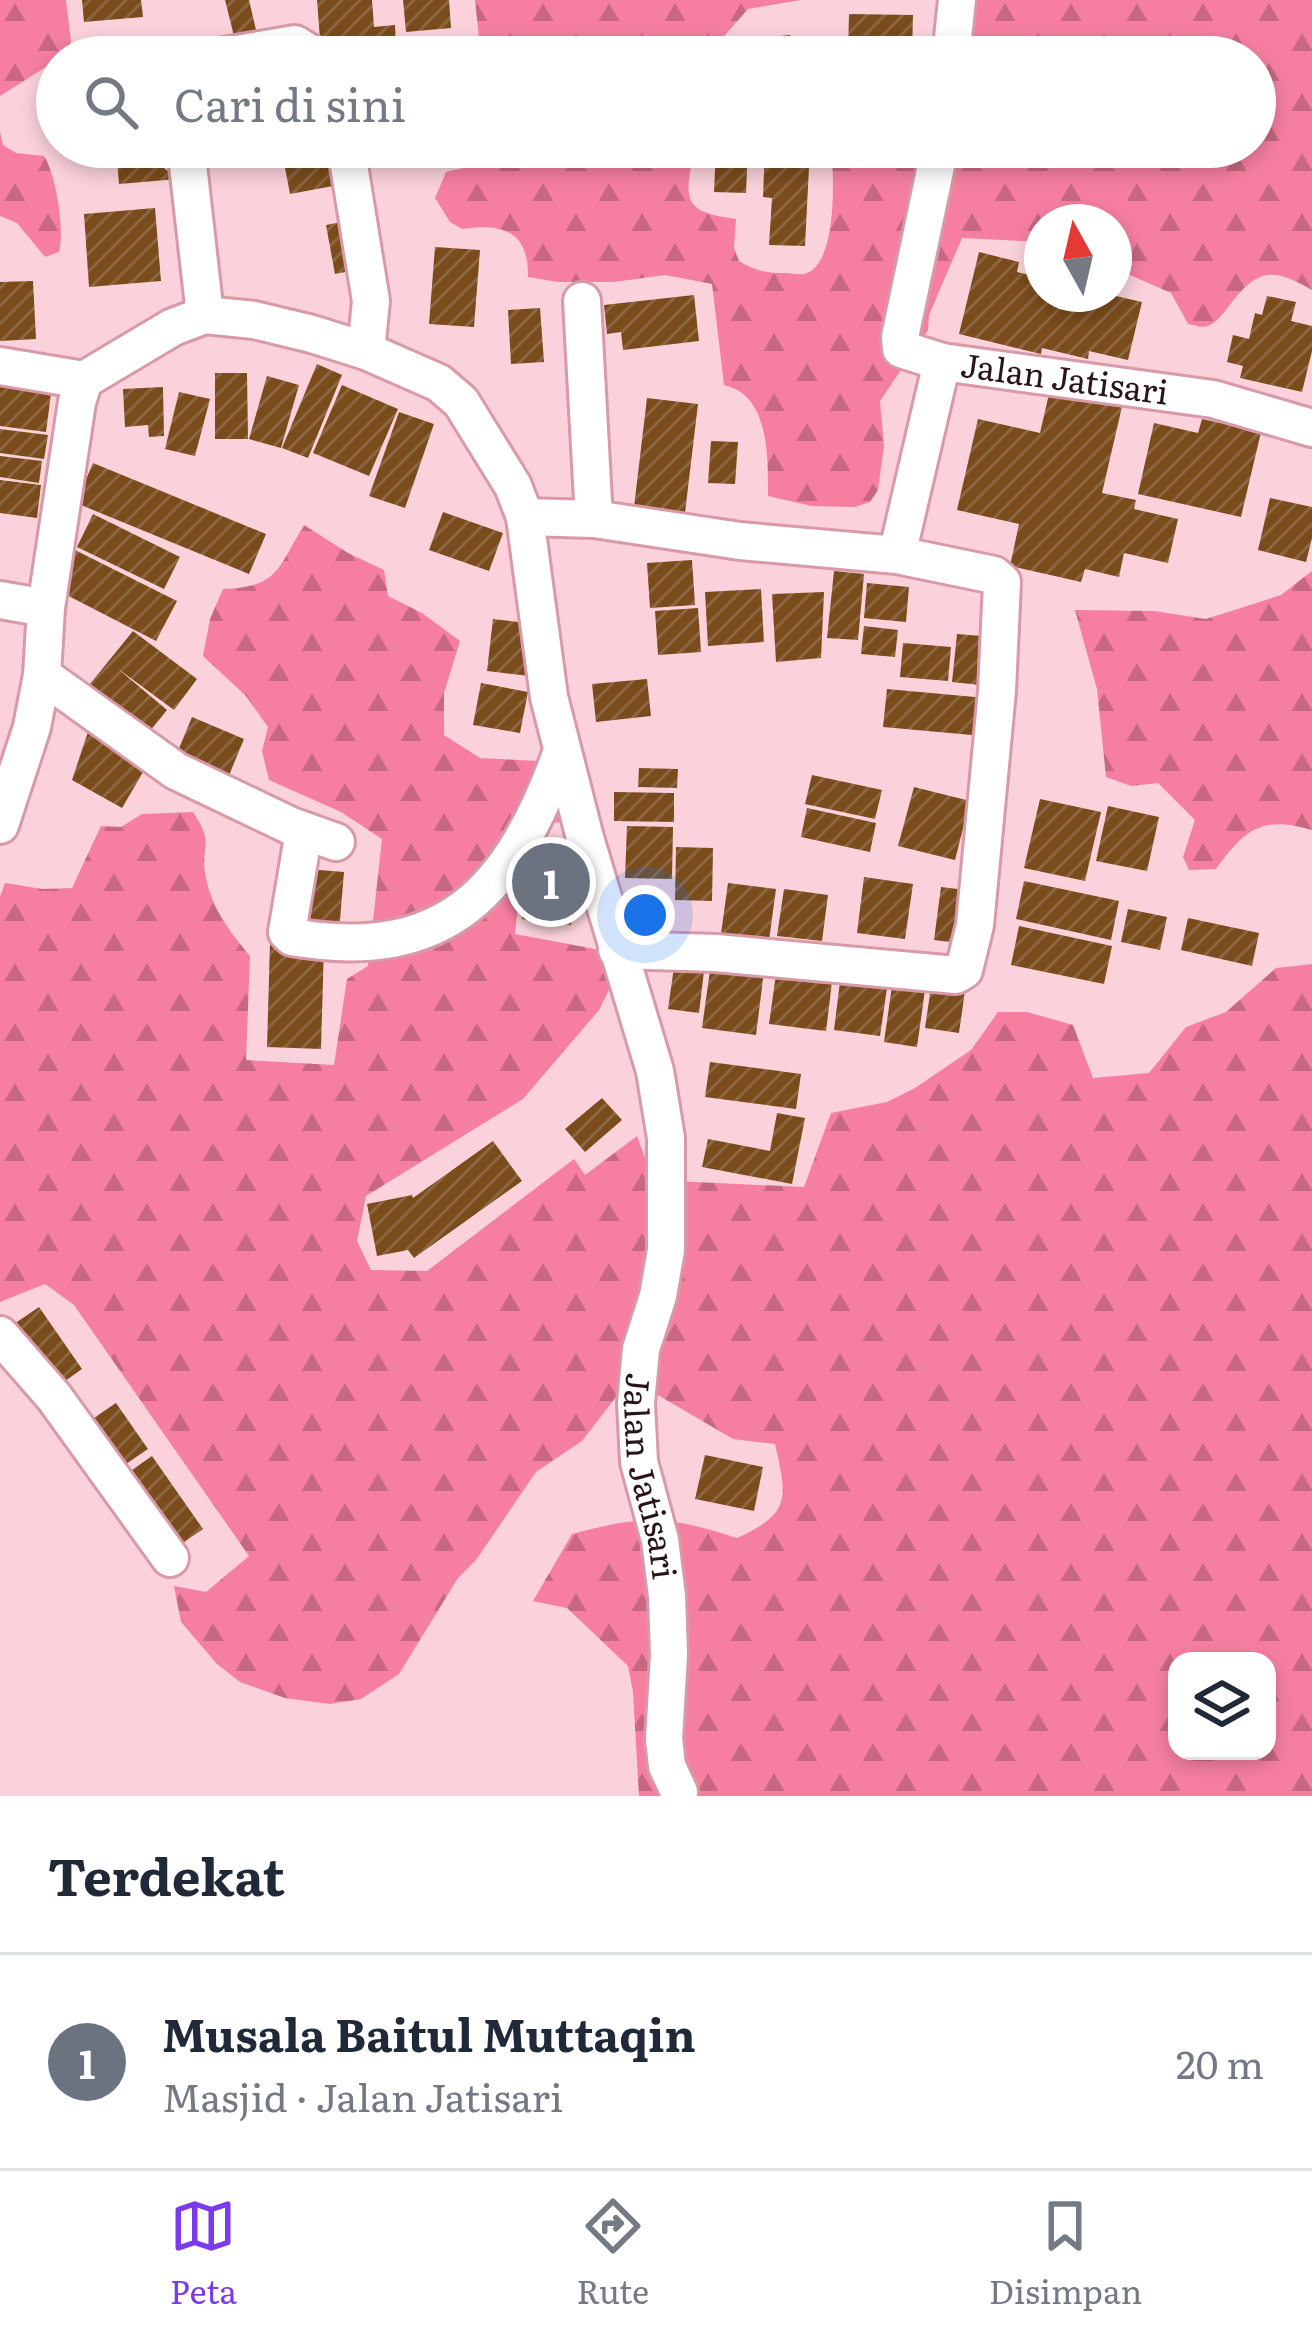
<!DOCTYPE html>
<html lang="id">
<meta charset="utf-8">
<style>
:root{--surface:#fff;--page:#f2f2f3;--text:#1f2937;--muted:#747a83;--line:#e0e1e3;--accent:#7c3aed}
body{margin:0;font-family:Literata,serif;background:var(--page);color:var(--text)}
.controls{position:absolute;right:36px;bottom:36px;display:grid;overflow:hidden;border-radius:24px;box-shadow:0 6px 18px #0003}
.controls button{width:108px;height:108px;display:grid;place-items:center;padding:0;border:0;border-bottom:3px solid var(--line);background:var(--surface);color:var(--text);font:60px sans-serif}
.compass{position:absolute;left:1024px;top:204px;width:108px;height:108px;border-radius:50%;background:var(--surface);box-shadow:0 6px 18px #0003;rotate:352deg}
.you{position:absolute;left:645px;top:915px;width:42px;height:42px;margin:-30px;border:9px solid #fff;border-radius:50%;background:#1a73e8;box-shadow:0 0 0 18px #1a73e833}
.badge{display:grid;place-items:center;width:78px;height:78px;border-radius:50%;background:var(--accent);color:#fff;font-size:39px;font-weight:700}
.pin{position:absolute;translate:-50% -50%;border:6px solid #fff;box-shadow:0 3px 12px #0006}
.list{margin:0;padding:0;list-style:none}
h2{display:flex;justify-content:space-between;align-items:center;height:156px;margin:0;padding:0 48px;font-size:51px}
h2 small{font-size:39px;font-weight:400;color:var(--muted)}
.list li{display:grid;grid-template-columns:78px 1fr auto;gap:36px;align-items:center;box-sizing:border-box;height:216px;padding:0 48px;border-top:3px solid var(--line)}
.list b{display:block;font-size:45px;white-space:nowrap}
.list p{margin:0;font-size:39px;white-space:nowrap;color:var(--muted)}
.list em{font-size:39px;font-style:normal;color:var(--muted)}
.icon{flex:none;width:66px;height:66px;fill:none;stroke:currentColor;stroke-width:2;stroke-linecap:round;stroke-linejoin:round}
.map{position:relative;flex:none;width:1312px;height:1796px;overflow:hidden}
.search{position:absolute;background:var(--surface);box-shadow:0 6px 18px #0003;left:36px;right:36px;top:36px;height:132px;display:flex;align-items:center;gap:30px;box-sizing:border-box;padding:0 42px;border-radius:66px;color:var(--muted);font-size:45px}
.sheet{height:372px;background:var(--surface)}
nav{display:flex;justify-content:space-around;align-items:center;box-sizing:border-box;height:168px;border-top:3px solid var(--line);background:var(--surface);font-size:33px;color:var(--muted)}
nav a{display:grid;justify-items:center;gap:6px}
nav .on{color:var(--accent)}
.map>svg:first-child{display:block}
</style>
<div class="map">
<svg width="1312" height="1796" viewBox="0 0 1312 1796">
<defs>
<pattern id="forest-firs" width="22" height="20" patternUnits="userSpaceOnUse" patternTransform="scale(3)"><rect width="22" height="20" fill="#f67fa1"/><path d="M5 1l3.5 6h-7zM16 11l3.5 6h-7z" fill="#c76782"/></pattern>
<pattern id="building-hatch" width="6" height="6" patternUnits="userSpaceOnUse" patternTransform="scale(3)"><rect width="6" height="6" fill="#7b4c1b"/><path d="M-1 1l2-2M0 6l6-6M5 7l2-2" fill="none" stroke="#8c6743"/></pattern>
</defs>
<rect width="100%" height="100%" fill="#fbd2db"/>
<!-- forest -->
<g fill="url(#forest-firs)" fill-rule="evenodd">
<polygon points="0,0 66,0 71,42 65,55 0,96"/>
<polygon points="475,0 801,0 748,9 725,35 726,57 481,57"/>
<path d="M963 0H1312V290C1273 267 1257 268 1229 306 1224 312 1216 324 1207 326 1201 328 1194 325 1188 324L1171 293 1114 268V222H1042V242L962 238 929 315 928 330 880 401 884 446 878 490 870 502 855 507 812 506 768 496C768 458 770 395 724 385L712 284 665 275 614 282H558L528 277C529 230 501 223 462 229L450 222 435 198 446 172 485 163 488 147H695C685 197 679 212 736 219L734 248 739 261C755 271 767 273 785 273 792 273 798 275 805 274 838 264 834 175 831 147H1255V57H968Z"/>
<path d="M0 132 3 145 16 153 44 156C56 174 65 231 59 252L45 257 17 223 0 216Z"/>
<path d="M304 525 348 553 384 570 388 596 422 613 460 641 444 693V735L480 758 538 761 570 820 514 830 520 888 515 934 611 952 613 982 599 1010 523 1099 366 1196 357 1241 371 1270 427 1271 574 1159 585 1175 637 1136 653 1180 804 1187 831 1113 887 1102 915 1088 971 1050 998 1012H1027L1073 1025 1093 1078 1149 1073 1186 1027 1226 1012 1276 968 1312 964V1796H639L633 1692 628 1666 567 1608 533 1601 572 1534C644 1515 665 1515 737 1538 792 1513 787 1497 775 1444L733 1439 639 1384 616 1397 582 1441 536 1472 476 1560 458 1578 399 1674 361 1699 330 1704 285 1698 240 1682 217 1664 181 1622 174 1586 206 1592 249 1556 74 1305 45 1284 0 1302V897L5 883 43 889 72 888 101 826 121 827 142 814 193 812C216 846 199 846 206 878 212 909 231 933 250 956L246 1060 334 1065 347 979 368 966 382 839 341 812 269 780 262 751 268 727 246 696 203 656 210 619 223 589C279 587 277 569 304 525ZM1177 1661H1267V1751H1177Z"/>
<path d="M1312 571V830C1262 815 1245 829 1216 869L1189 870 1183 857 1195 820 1158 783 1131 786 1106 777 1097 689 1075 610 1154 611 1206 619 1281 595Z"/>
</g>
<!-- building -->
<g fill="url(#building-hatch)">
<polygon points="82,0 141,0 143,17 84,22"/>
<polygon points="225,0 249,0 256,30 234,36"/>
<polygon points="317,0 372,0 374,27 395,25 396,45 321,52"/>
<polygon points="403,0 449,0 451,28 406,32"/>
<polygon points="849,14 913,15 912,53 848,52"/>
<polygon points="790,35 792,57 756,57 754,39"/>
<polygon points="168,45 169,57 97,57 97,51"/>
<polygon points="116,147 137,147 178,179 119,184"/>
<polygon points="281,147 343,147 349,183 290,194"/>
<polygon points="716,147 748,147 746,193 714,192"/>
<polygon points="765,147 810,147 805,246 769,245 772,198 763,197"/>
<polygon points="155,208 161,281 89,287 84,214"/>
<polygon points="352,220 361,269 335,274 326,225"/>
<polygon points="435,247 480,250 474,327 429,324"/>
<polygon points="979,252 1019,262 1017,272 1042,278 1042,294 1107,294 1142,302 1128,360 1089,351 1088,359 1042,348 1041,354 959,334"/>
<polygon points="33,281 36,339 0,341 0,282"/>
<polygon points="694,295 699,341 623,350 621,332 607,334 604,305"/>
<polygon points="1267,296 1296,302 1291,321 1312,326 1312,351 1302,392 1240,378 1243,366 1227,362 1233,335 1249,339 1255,313 1262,315"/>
<polygon points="540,308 544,362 511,364 508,310"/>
<polygon points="317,364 342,375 308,458 282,448"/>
<polygon points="215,373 247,373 248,439 215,439"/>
<polygon points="267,376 299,385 281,448 249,439"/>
<polygon points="0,379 52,386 46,432 0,426"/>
<polygon points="1052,381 1124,398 1102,493 1136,500 1134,509 1178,519 1168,563 1124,553 1119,577 1085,569 1081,582 1010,566 1019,524 957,510 978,419 1040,433"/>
<polygon points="342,385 398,409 369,476 313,453"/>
<polygon points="163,387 164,436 149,437 148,425 125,427 123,389"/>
<polygon points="179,392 210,399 195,456 165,449"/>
<polygon points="647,398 698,404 685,513 634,507"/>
<polygon points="399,412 434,424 405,508 369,496"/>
<polygon points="1202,419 1261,432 1241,517 1138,494 1154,423 1198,433"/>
<polygon points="0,429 48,435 44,459 0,453"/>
<polygon points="711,441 738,442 735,484 708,483"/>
<polygon points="0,456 42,461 39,483 0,477"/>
<polygon points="93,463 266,534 249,574 76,503"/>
<polygon points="0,480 41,485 37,518 0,513"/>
<polygon points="1270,498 1312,507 1312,538 1306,562 1258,550"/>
<polygon points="443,512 503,533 489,571 429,550"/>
<polygon points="93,514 180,557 164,589 77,547"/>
<polygon points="75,550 177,601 156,641 55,589"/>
<polygon points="692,560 695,605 650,608 647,563"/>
<polygon points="834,571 864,574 858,640 827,638"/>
<polygon points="867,583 909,587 906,622 864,618"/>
<polygon points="761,589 764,642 708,646 705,592"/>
<polygon points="824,592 821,658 776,662 772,594"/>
<polygon points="698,608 701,652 658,655 655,611"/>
<polygon points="493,619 536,624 530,676 487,671"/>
<polygon points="864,626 898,630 895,657 861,654"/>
<polygon points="133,631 197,679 174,710 117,668 167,710 141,742 81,695"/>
<polygon points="957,634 995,637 990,686 952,682"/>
<polygon points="903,643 951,647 948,681 900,677"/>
<polygon points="647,679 651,716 596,722 592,684"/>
<polygon points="481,683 528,692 520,733 473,725"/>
<polygon points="887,689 986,698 983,736 883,727"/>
<polygon points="192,717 244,739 225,785 173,763"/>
<polygon points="88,732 149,762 122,808 72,780"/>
<polygon points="639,768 678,769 677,788 638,787"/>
<polygon points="812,775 882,790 875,819 805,804"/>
<polygon points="914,787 970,801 955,860 898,846"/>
<polygon points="614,792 674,793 674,822 614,821"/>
<polygon points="1040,799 1101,812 1085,881 1024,868"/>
<polygon points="1108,806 1159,817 1147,871 1096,861"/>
<polygon points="807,808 876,823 870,852 801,837"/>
<polygon points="627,826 673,827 672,879 625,878"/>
<polygon points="532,840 580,845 571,925 522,919"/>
<polygon points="676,847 713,848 712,901 675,900"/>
<polygon points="308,869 344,872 339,932 303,929"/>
<polygon points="864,877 913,884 905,939 857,933"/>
<polygon points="1024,881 1119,901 1111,940 1016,919"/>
<polygon points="728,883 776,889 768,948 720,941"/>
<polygon points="941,887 974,891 967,944 934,940"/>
<polygon points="784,889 828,895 822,941 777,936"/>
<polygon points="1128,909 1167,917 1160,950 1121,942"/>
<polygon points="1188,918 1259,933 1252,966 1181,950"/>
<polygon points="1019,926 1112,946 1104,984 1011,965"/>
<polygon points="270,943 324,945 321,1049 267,1047"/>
<polygon points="712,956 765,963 756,1035 702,1028"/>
<polygon points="674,967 704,971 699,1013 668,1009"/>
<polygon points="894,972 927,976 917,1047 884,1042"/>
<polygon points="776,974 832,982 826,1031 769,1024"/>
<polygon points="840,982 887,988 880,1036 834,1030"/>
<polygon points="931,987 965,991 959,1033 925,1028"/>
<polygon points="710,1062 801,1074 796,1109 705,1097"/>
<polygon points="602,1098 622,1120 585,1152 565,1129"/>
<polygon points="777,1113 805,1118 792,1184 702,1167 708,1139 770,1151"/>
<polygon points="493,1141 522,1181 414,1258 408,1250 377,1256 367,1204 412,1195 413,1198"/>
<polygon points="39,1307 82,1369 58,1386 14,1324"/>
<polygon points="116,1403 148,1449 114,1472 82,1426"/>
<polygon points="705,1455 763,1467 754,1511 695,1499"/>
<polygon points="152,1456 203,1529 170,1552 119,1479"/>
</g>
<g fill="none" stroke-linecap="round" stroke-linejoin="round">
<defs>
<g id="minor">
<polyline points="219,57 295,44 316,57"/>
<polyline points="951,57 957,0"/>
<polyline points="186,147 205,315"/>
<polyline points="346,147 371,301 366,351"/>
<polyline points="940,147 900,337 901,349 942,362"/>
<polyline points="582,301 594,519"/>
<polyline points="0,366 84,380"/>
<path id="s1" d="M525 517 594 519 740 541 897 555 942 362 1213 399 1312 428"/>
<polyline points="0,600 46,608"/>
<polyline points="42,675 176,771 291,826 336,842"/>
<path id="s2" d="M0 825 32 727 42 675 46 608 77 402 84 380 173 327 205 315 254 320 312 334 366 351 439 383 461 402 513 486 525 517 549 697 585 838 655 1071 666 1138V1250L658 1296 641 1349 636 1403 639 1462 660 1540 667 1596 669 1655 664 1739 667 1766 679 1792"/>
<path d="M304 831 287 932 292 937C448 964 512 889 562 751"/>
<polyline points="617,950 716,953 956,975 964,970 975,925 997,691 1002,582 994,575 897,555"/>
<polyline points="0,1335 54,1397 170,1558"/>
</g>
</defs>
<!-- minor casing -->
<use href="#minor" stroke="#d999a9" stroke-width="42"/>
<!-- minor -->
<use href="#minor" stroke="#fff" stroke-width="36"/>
</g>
<g text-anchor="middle" stroke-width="12" stroke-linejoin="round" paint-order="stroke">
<!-- street labels -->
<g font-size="33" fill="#2a1319" stroke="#fbd2db">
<text dy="12" stroke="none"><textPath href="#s1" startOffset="696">Jalan Jatisari</textPath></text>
<text dy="12" stroke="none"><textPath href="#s2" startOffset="1980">Jalan Jatisari</textPath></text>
</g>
</g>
</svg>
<div class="controls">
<button><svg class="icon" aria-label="layers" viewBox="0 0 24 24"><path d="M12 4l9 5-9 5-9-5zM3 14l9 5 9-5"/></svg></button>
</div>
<svg class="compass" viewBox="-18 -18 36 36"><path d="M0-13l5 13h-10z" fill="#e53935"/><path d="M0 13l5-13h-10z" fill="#747a83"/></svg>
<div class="you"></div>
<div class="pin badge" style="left:551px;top:882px;background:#6b7280">1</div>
<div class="search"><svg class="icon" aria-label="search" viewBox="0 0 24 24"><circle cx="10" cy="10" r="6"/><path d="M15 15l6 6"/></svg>Cari di sini</div>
</div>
<section class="sheet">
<h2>Terdekat<small></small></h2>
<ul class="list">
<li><span class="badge" style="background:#6b7280">1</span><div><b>Musala Baitul Muttaqin</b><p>Masjid · Jalan Jatisari</p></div><em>20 m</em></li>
</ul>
</section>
<nav>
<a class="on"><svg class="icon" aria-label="map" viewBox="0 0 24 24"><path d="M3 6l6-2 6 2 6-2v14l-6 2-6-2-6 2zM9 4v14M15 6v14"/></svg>Peta</a>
<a><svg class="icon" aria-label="directions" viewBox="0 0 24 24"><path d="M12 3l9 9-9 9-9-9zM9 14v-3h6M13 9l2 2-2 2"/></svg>Rute</a>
<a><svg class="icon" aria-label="saved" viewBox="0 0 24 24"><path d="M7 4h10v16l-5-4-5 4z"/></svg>Disimpan</a>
</nav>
